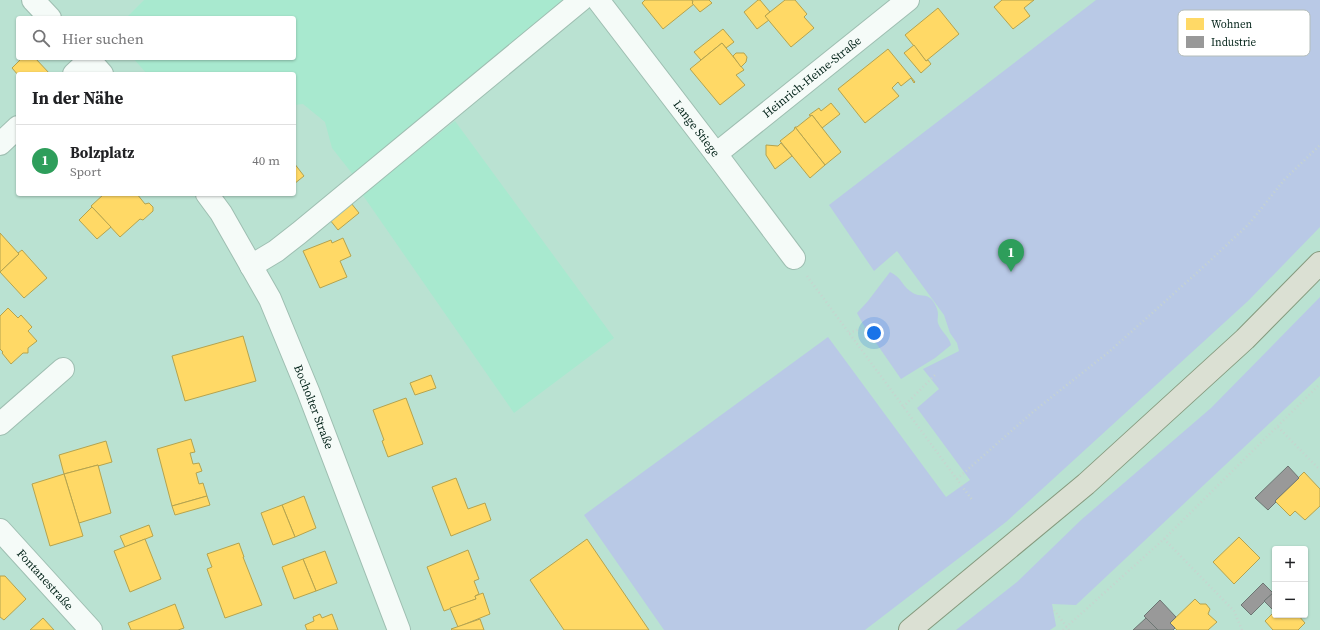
<!DOCTYPE html>
<html lang="de">
<meta charset="utf-8">
<style>
:root{--surface:#fff;--page:#f2f2f2;--text:#202124;--muted:#757577;--line:#e0e0e0;--accent:#44665a}
body{margin:0;font-family:"Source Serif 4",serif;background:var(--page);color:var(--text)}
.controls{position:absolute;right:12px;bottom:12px;display:grid;overflow:hidden;border-radius:4px;box-shadow:0 1px 3px #0004}
.controls button{width:36px;height:36px;display:grid;place-items:center;padding:0;border:0;border-bottom:1px solid var(--line);background:var(--surface);color:var(--text);font:20px sans-serif}
.you{position:absolute;left:874px;top:333px;width:14px;height:14px;margin:-10px;border:3px solid #fff;border-radius:50%;background:#1a73e8;box-shadow:0 0 0 6px #1a73e833}
.badge{display:grid;place-items:center;width:26px;height:26px;border-radius:50%;background:var(--accent);color:#fff;font-size:13px;font-weight:700}
.pin{position:absolute;translate:-50% -33px;filter:drop-shadow(0 1px 2px #0008)}
.pin::after{content:'';position:absolute;top:21px;width:14px;height:12px;background:inherit;clip-path:polygon(0 0,100% 0,50% 100%)}
.list{margin:0;padding:0;list-style:none}
h2{display:flex;justify-content:space-between;align-items:center;height:52px;margin:0;padding:0 16px;font-size:17px}
h2 small{font-size:13px;font-weight:400;color:var(--muted)}
.list li{display:grid;grid-template-columns:26px 1fr auto;gap:12px;align-items:center;box-sizing:border-box;height:72px;padding:0 16px;border-top:1px solid var(--line)}
.list b{display:block;font-size:15px;white-space:nowrap}
.list p{margin:0;font-size:13px;white-space:nowrap;color:var(--muted)}
.list em{font-size:13px;font-style:normal;color:var(--muted)}
.icon{flex:none;width:22px;height:22px;fill:none;stroke:currentColor;stroke-width:2;stroke-linecap:round;stroke-linejoin:round}
.map{position:relative;flex:none;width:1320px;height:630px;overflow:hidden}
.search{position:absolute;background:var(--surface);box-shadow:0 1px 3px #0004;left:16px;top:16px;width:280px;height:44px;display:flex;align-items:center;gap:10px;box-sizing:border-box;padding:0 14px;border-radius:4px;color:var(--muted);font-size:15px}
.panel{position:absolute;background:var(--surface);box-shadow:0 1px 3px #0004;left:16px;top:72px;width:280px;height:124px;border-radius:4px}
.map>svg:first-child{display:block}
</style>
<div class="map">
<svg width="1320" height="630" viewBox="0 0 1320 630">
<rect width="100%" height="100%" fill="#bae2d2"/>
<!-- built -->
<g fill="#a8e9cf">
<polygon points="144,0 563,0 354,176 332,148 325,122 303,104 294,105 294,74 147,74 133,58 294,58 294,18 126,18"/>
<polygon points="455,121 614,338 514,413 362,194"/>
</g>
<!-- green -->
<g fill="#b9c9e6">
<polygon points="1096,0 1320,0 1320,227 1248,301 1006,522 865,630 664,630 584,515 828,337 946,497 970,480 917,408 939,389 923,369 959,351 957,343 950,333 944,315 897,251 874,271 829,205"/>
<path d="M890 272C902 278 901 284 910 291 918 298 923 293 930 298 934 301 938 309 938 314 938 318 937 320 938 323 941 332 949 336 951 345L935 358 901 379 863 324 857 313 868 301Z"/>
<polygon points="1320,297 1320,376 1076,605 1052,604 1056,626 1050,630 956,630 1017,582 1081,520 1211,408"/>
</g>
<!-- homes -->
<g fill="#ffd966" stroke="#b4a34f">
<polygon points="645,0 692,0 694,4 663,29 642,3"/>
<polygon points="692,0 709,0 712,3 700,12 692,3 693,2"/>
<polygon points="758,0 760,0 770,12 765,16 769,20 757,29 744,12"/>
<polygon points="785,0 795,0 807,14 804,17 814,28 791,47 765,16"/>
<polygon points="1002,0 1034,0 1024,8 1030,16 1013,29 994,7"/>
<polygon points="938,8 959,34 926,61 905,35"/>
<polygon points="723,29 734,42 726,48 722,43 701,60 694,52"/>
<polygon points="722,43 744,70 736,75 745,85 720,105 690,69"/>
<polygon points="914,45 926,61 928,60 931,64 921,73 904,53"/>
<polygon points="888,49 915,82 914,83 911,78 901,86 898,82 892,88 899,96 865,123 838,89"/>
<polygon points="736,53 744,53 747,57 746,62 741,67 733,56"/>
<polygon points="22,58 35,58 50,74 18,75 12,68"/>
<polygon points="831,103 840,114 822,128 812,115 811,116 809,115 819,108 821,111"/>
<polygon points="812,115 841,152 825,165 795,127 797,127"/>
<polygon points="795,127 825,165 810,178 780,141 794,130"/>
<polygon points="781,143 792,156 775,169 766,155 766,145 778,146"/>
<polygon points="294,163 304,176 294,184"/>
<polygon points="104,194 137,194 145,204 149,203 153,207 153,211 143,220 140,219 120,237 91,206"/>
<polygon points="351,203 359,213 338,230 330,220"/>
<polygon points="92,207 111,227 97,239 79,220"/>
<polygon points="0,233 19,254 0,272"/>
<polygon points="343,238 351,256 340,261 347,277 320,288 303,251 331,240 332,243"/>
<polygon points="22,250 47,278 24,298 0,272 19,254 18,253"/>
<polygon points="8,308 18,318 21,315 32,327 28,331 37,341 28,348 28,353 23,353 11,364 2,353 3,352 0,349 0,316"/>
<polygon points="243,336 256,381 185,401 172,356"/>
<polygon points="431,375 436,388 415,395 410,383"/>
<polygon points="406,398 423,444 388,457 382,441 384,440 373,410"/>
<polygon points="191,439 195,452 190,453 193,464 199,463 202,471 196,473 199,484 203,483 207,496 172,506 157,449"/>
<polygon points="106,441 112,462 98,466 98,465 64,474 59,455"/>
<polygon points="98,465 111,513 79,523 64,474"/>
<polygon points="1304,472 1320,489 1320,506 1305,520 1295,511 1290,516 1275,501"/>
<polygon points="64,474 83,536 50,546 32,484"/>
<polygon points="456,478 468,509 485,503 491,520 451,536 432,487"/>
<polygon points="207,496 210,505 175,515 172,506"/>
<polygon points="304,496 316,528 295,537 282,505"/>
<polygon points="282,505 295,537 273,545 261,513"/>
<polygon points="149,525 153,536 125,547 120,536"/>
<polygon points="1239,537 1260,558 1234,584 1213,562"/>
<polygon points="145,539 161,579 130,592 114,551"/>
<polygon points="587,539 649,630 564,630 530,580"/>
<polygon points="239,543 244,557 243,557 262,605 225,618 207,569 212,567 207,554"/>
<polygon points="468,550 479,579 474,581 479,594 475,596 476,599 444,611 427,567"/>
<polygon points="325,551 337,583 316,591 303,559"/>
<polygon points="303,559 316,591 294,599 282,567"/>
<polygon points="0,576 5,576 26,599 4,620 0,617"/>
<polygon points="483,593 490,614 458,627 450,608 476,599 475,596"/>
<polygon points="1195,599 1200,604 1206,604 1210,609 1208,614 1217,622 1208,630 1177,630 1170,623"/>
<polygon points="175,604 184,628 178,630 131,630 128,623"/>
<polygon points="1275,611 1275,615 1298,615 1305,623 1298,630 1273,630 1265,621"/>
<polygon points="320,614 322,618 332,614 338,630 307,630 305,625 314,621 313,617"/>
<polygon points="43,618 54,630 30,630"/>
<polygon points="480,619 484,630 452,630 451,629"/>
</g>
<!-- industry -->
<g fill="#999" stroke="#6c7673">
<polygon points="1288,466 1299,478 1275,501 1276,502 1268,510 1255,498"/>
<polygon points="1263,583 1273,593 1251,615 1241,605"/>
<polygon points="1275,591 1275,612 1264,601"/>
<polygon points="1160,600 1176,617 1170,623 1175,628 1173,630 1158,630 1144,616"/>
<polygon points="1146,618 1158,630 1133,630"/>
</g>
<g fill="none" stroke-linecap="round" stroke-linejoin="round">
<defs>
<g id="minor">
<polyline points="33,0 50,18"/>
<path id="s1" d="M598 0 716 154 794 258"/>
<polyline points="88,58 102,74"/>
<polyline points="74,74 89,60"/>
<polyline points="0,144 18,127"/>
<path id="s2" d="M716 154 908 0"/>
<path id="s3" d="M207 194 221 213 270 299 308 391 399 630"/>
<polyline points="251,266 276,251 299,233 581,0"/>
<polyline points="0,424 63,369"/>
<path id="s4" d="M0 530 91 630"/>
</g>
<polyline id="major" points="910,630 1086,484 1245,339 1320,263"/>
</defs>
<!-- minor casing -->
<use href="#minor" stroke="#9ebeb1" stroke-width="24"/>
<!-- major casing -->
<use href="#major" stroke="#85997d" stroke-width="24"/>
<!-- path -->
<g stroke="#c7d4cf" stroke-width="2.5" stroke-dasharray="1 3" stroke-linecap="butt">
<polyline points="807,276 973,501"/>
<polyline points="849,333 865,327"/>
<polyline points="903,407 936,374"/>
<polyline points="1278,427 1317,467 1320,469"/>
<polyline points="957,479 1034,411 1110,351 1200,270 1249,224 1284,180 1320,145"/>
<polyline points="1164,539 1234,611 1242,630"/>
<polyline points="1054,610 1069,630"/>
<polyline points="1063,630 1164,539 1320,384"/>
</g>
<!-- minor -->
<use href="#minor" stroke="#f5fbf8" stroke-width="22"/>
<!-- major -->
<use href="#major" stroke="#dbe0d3" stroke-width="22"/>
</g>
<g text-anchor="middle" stroke-width="4" stroke-linejoin="round" paint-order="stroke">
<!-- street labels -->
<g font-size="12" fill="#04241a" stroke="#fff">
<text dy="4" stroke="none"><textPath href="#s2" startOffset="123">Heinrich-Heine-Straße</textPath></text>
<text dy="4" stroke="none"><textPath href="#s1" startOffset="162">Lange Stiege</textPath></text>
<text dy="4" stroke="none"><textPath href="#s3" startOffset="239">Bocholter Straße</textPath></text>
<text dy="4" stroke="none"><textPath href="#s4" startOffset="67">Fontanestraße</textPath></text>
</g>
</g>
<!-- legend -->
<rect x="1178" y="10" width="132" height="46" rx="6" fill="#fff" stroke="#b4bdba" stroke-width="1"/>
<rect x="1186" y="18" width="18" height="12" fill="#ffd966"/>
<rect x="1186" y="36" width="18" height="12" fill="#999"/>
<g font-size="11" fill="#04241a">
<text x="1211" y="28">Wohnen</text>
<text x="1211" y="46">Industrie</text>
</g>
</svg>
<div class="controls">
<button>+</button>
<button>−</button>
</div>
<div class="you"></div>
<div class="pin badge" style="left:1011px;top:272px;background:#2e9e5b">1</div>
<div class="search"><svg class="icon" aria-label="search" viewBox="0 0 24 24"><circle cx="10" cy="10" r="6"/><path d="M15 15l6 6"/></svg>Hier suchen</div>
<section class="panel">
<h2>In der Nähe<small></small></h2>
<ul class="list">
<li><span class="badge" style="background:#2e9e5b">1</span><div><b>Bolzplatz</b><p>Sport</p></div><em>40 m</em></li>
</ul>
</section>
</div>
